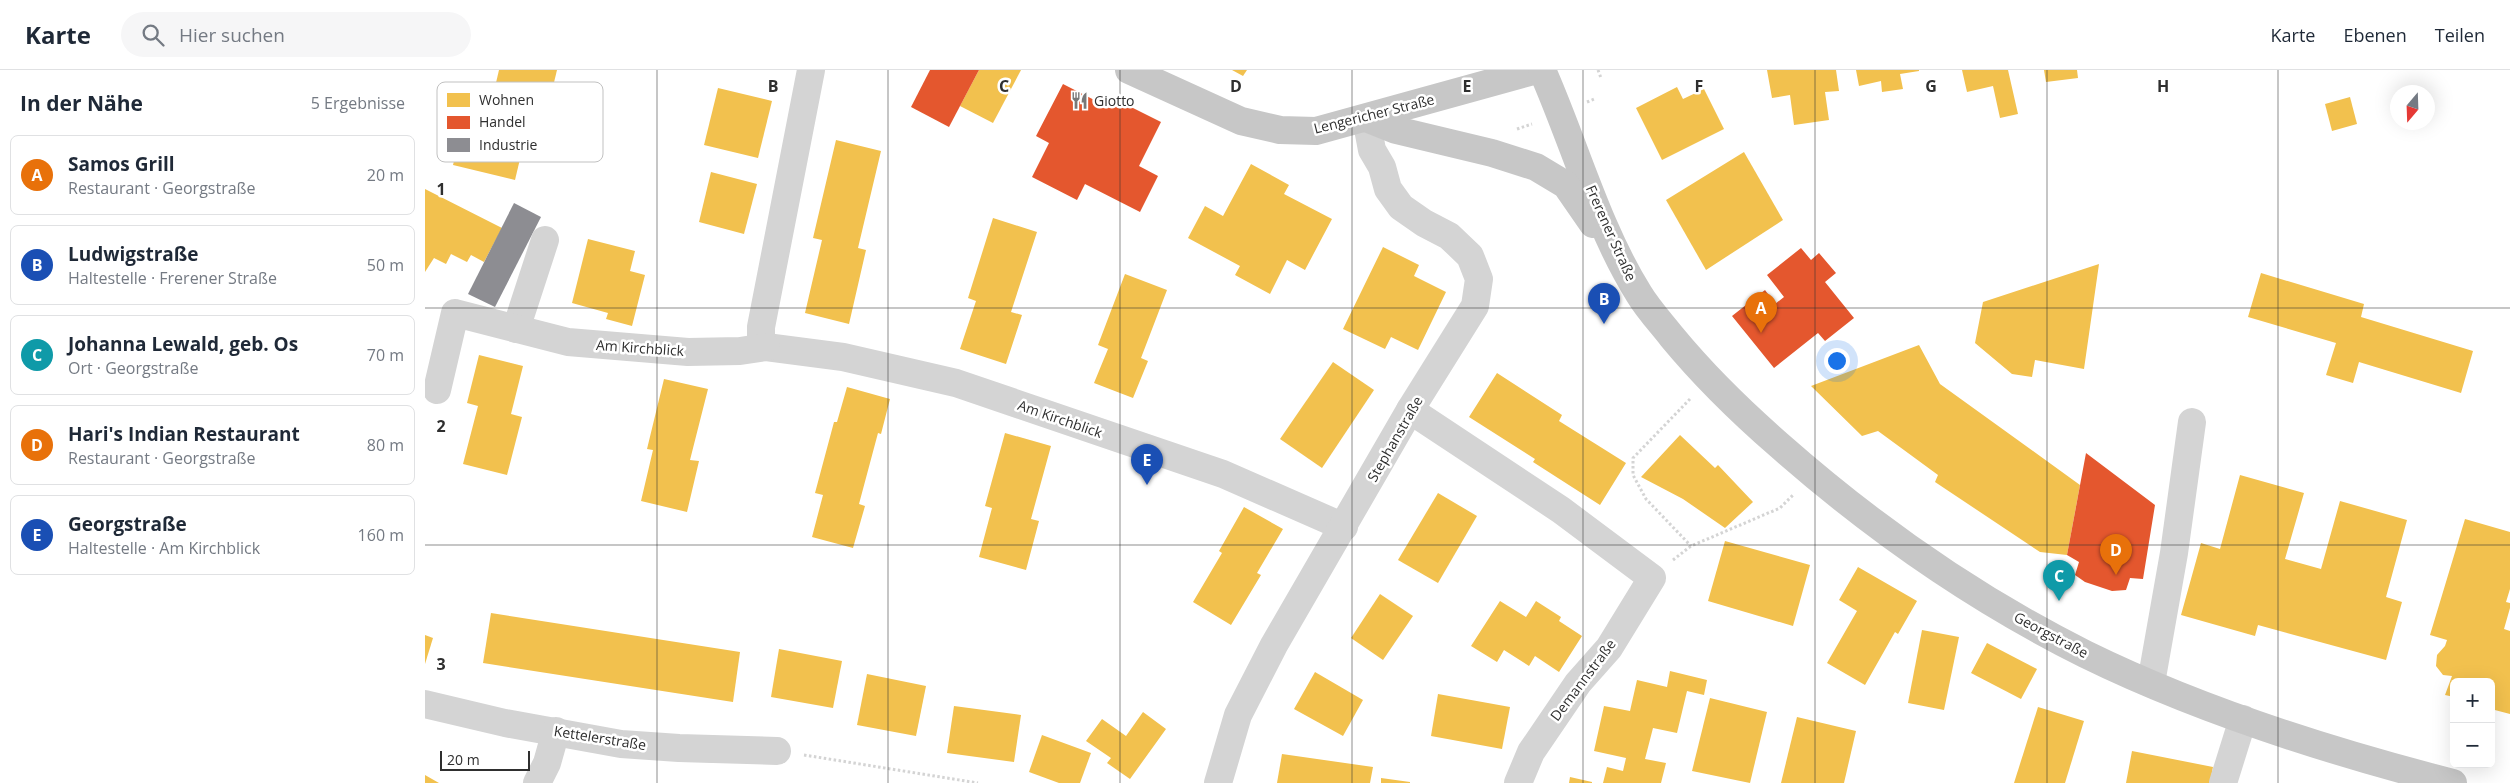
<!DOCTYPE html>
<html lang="de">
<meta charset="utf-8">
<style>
:root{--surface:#fff;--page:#f6f6f7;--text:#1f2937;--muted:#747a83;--line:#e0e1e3;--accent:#ea580c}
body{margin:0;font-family:"Open Sans",sans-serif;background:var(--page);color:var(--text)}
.controls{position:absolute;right:15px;bottom:15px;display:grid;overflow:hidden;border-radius:8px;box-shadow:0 5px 20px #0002}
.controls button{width:45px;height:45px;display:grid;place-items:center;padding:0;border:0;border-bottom:1px solid var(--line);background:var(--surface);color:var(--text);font:25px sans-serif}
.compass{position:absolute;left:1965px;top:15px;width:45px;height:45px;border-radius:50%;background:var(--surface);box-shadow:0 5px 20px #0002;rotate:199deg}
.scale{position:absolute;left:15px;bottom:12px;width:90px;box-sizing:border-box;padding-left:5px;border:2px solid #2f2f2f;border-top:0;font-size:14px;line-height:18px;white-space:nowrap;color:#2f2f2f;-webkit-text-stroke:4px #fff;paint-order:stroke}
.you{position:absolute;left:1411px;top:290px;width:18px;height:18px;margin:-12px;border:4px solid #fff;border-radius:50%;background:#1a73e8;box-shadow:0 0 0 8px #1a73e833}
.badge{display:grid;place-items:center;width:32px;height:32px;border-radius:50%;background:var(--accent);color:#fff;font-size:16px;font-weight:700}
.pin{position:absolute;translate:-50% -41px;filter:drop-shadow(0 1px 2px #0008)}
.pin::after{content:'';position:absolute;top:26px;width:18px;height:15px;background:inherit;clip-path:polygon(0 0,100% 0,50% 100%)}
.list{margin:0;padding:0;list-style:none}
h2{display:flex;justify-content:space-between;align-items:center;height:65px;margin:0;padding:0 20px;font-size:21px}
h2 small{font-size:16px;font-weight:400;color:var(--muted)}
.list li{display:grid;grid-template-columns:32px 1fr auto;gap:15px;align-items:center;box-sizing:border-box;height:80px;margin:0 10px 10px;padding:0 10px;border:1px solid var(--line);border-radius:8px}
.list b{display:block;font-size:19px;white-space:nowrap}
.list p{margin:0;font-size:16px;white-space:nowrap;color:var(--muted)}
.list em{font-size:16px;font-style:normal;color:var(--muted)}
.icon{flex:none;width:28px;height:28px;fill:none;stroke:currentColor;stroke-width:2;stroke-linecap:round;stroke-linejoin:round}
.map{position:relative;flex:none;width:2085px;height:713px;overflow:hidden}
header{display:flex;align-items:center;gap:30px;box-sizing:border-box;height:70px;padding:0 25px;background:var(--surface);border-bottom:1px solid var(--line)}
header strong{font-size:24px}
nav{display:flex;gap:28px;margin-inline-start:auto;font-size:18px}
.search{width:350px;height:45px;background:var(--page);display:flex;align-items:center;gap:12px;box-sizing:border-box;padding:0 18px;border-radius:28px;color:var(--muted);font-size:19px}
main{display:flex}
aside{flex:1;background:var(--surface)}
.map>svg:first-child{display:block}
</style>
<header>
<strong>Karte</strong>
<div class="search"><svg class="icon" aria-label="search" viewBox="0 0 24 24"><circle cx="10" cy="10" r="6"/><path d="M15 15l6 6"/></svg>Hier suchen</div>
<nav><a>Karte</a><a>Ebenen</a><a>Teilen</a></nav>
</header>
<main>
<aside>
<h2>In der Nähe<small>5 Ergebnisse</small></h2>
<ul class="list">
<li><span class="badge" style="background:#e8710a">A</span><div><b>Samos Grill</b><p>Restaurant · Georgstraße</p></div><em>20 m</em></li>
<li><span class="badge" style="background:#1a4fb4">B</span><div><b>Ludwigstraße</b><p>Haltestelle · Frerener Straße</p></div><em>50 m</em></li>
<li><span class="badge" style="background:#0f9aa8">C</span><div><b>Johanna Lewald, geb. Os</b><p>Ort · Georgstraße</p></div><em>70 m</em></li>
<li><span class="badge" style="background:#e8710a">D</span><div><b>Hari's Indian Restaurant</b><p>Restaurant · Georgstraße</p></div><em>80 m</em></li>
<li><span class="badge" style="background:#1a4fb4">E</span><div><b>Georgstraße</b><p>Haltestelle · Am Kirchblick</p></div><em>160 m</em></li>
</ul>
</aside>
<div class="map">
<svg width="2085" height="713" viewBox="0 0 2085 713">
<rect width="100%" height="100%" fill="#fff"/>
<!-- homes -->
<g fill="#f2c14e">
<polygon points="74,0 132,0 125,29 70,17"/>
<polygon points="554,0 596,0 568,53 535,36"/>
<polygon points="807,0 822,0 818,6"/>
<polygon points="1342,0 1411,0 1414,21 1400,22 1404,50 1369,55 1365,25 1347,28"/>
<polygon points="1431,0 1494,0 1494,1 1475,4 1478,19 1457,22 1456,11 1434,16"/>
<polygon points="1537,0 1583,0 1593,44 1575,48 1568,16 1542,22"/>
<polygon points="1619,0 1652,0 1653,8 1621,12"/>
<polygon points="1252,17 1258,29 1279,19 1299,59 1237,90 1211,38"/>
<polygon points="293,18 347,31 333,88 279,75"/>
<polygon points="1925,27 1932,54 1907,61 1900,34"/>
<polygon points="42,36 104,51 90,110 28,95"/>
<polygon points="411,70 456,81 433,178 441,180 424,254 380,243 397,170 388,168"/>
<polygon points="1319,82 1358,150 1281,200 1241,130"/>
<polygon points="826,94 864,115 859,124 907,149 880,200 862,190 845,224 810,205 815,196 763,168 780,136 798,146"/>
<polygon points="286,102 332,114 319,164 274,152"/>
<polygon points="0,119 77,158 59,192 46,185 42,192 26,184 21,194 9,188 0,202"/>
<polygon points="568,148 612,162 586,242 597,245 581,294 535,279 551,231 543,228"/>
<polygon points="163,169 210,181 205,201 220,205 207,256 181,249 183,243 147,233"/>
<polygon points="958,177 994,195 989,206 1021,222 993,280 966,267 960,279 918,259"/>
<polygon points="1674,194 1659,299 1610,290 1607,307 1587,304 1550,273 1558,232"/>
<polygon points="1836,203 1939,234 1936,247 2048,281 2036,323 1934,292 1928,313 1901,305 1911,273 1823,247"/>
<polygon points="700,204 742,220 716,288 723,291 708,328 669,313 683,279 673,275"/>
<polygon points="1494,275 1515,314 1655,415 1642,485 1615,482 1510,412 1513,405 1453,361 1437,366 1386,316"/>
<polygon points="54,285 98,296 86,344 97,347 82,405 38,394 53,336 42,333"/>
<polygon points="908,292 949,320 897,398 855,369"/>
<polygon points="1072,303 1137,345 1134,351 1201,393 1175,435 1108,392 1110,389 1044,347"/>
<polygon points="239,309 283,319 265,390 274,391 262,442 216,431 228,380 222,379"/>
<polygon points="422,317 465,329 456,364 453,363 434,434 440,436 428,478 387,467 398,425 390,423 409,352 412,352"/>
<polygon points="580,363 626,376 606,449 614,451 601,500 554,487 567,438 560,436"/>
<polygon points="1255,365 1290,398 1293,395 1328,432 1300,458 1258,429 1216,407"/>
<polygon points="1815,405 1879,423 1860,489 1896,499 1915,431 1982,450 1961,527 1977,532 1961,590 1833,555 1830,566 1756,545 1776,473 1795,479"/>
<polygon points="1013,423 1052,446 1013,513 973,490"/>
<polygon points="819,437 858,459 832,503 836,505 806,555 768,532 797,483 794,481"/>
<polygon points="2040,449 2085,462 2085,519 2081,532 2085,533 2085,538 2079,559 2085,561 2085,644 2066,639 2066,612 2029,612 2029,627 2020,625 2027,606 2018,605 2011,596 2012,585 2020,576 2022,570 2005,565"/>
<polygon points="1300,471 1385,495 1368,556 1283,531"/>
<polygon points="1433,497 1492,531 1473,564 1470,562 1440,615 1402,593 1432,541 1414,530"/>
<polygon points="955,524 988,546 958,590 926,568"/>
<polygon points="1075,531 1101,547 1111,531 1136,547 1134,551 1157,566 1134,602 1110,586 1104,596 1079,580 1072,592 1046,576"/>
<polygon points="66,543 315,582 308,632 58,593"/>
<polygon points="1497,560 1534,567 1519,640 1483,633"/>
<polygon points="0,565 8,568 0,594"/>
<polygon points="1562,573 1612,599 1596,629 1546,603"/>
<polygon points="354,579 417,591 408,638 346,627"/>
<polygon points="1245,601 1282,610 1279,625 1262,621 1252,663 1228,658 1220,689 1241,693 1236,713 1178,713 1182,697 1198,701 1201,688 1169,681 1179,636 1205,641 1212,610 1242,617"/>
<polygon points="890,602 938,630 918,666 869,639"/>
<polygon points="442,604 501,616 491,666 432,655"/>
<polygon points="1013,624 1085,637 1077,679 1006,666"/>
<polygon points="1285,628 1342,642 1325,713 1267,701"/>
<polygon points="529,636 596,645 589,692 522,683"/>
<polygon points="1613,637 1659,651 1640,713 1589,713"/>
<polygon points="718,642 741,659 705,709 682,693 686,688 661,671 677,649 701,666"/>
<polygon points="1372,647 1431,661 1419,713 1356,713"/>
<polygon points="617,665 666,683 655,713 634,713 604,702"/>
<polygon points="1707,681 1788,697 1785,713 1701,713"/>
<polygon points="857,684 948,697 945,713 852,713"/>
<polygon points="0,705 14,713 0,713"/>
<polygon points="1145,707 1167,712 1167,713 1144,713"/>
<polygon points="956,708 985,712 985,713 956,713"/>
</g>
<!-- shops -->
<g fill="#e4572e">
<polygon points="505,0 554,0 524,57 486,37"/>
<polygon points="638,14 685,38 690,29 736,52 714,96 733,106 715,142 660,114 652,130 607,107 624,73 611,66"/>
<polygon points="1376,178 1386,190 1394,183 1411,203 1400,212 1429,248 1400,271 1393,263 1349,298 1307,246 1340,220 1350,234 1359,227 1342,205"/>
<polygon points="1661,383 1730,435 1718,509 1705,508 1701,520 1687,521 1660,512 1650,505 1654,492 1642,485"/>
</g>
<!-- industry -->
<polygon fill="#8d8d92" points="89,133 116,147 70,237 43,224"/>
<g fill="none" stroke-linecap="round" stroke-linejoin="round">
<!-- path -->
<g stroke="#d4d4d4" stroke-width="3" stroke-dasharray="2.5 2.5" stroke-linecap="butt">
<polyline points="1173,0 1176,8"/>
<polyline points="1162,32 1169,29"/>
<polyline points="1092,59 1107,54"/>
<polyline points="1265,329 1208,388 1208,405 1221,429 1266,476"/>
<polyline points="1248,490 1266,476 1355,438 1369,424"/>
<polyline points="379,685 553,713"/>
</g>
<!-- minor -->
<g stroke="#d4d4d4" stroke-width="28">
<polyline points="386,0 336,257 336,270 341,277 418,287 531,313 798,404 919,457"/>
<polyline points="91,259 120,170"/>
<polyline points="12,320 30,243 143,272 263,282 315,281 341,277"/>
<polyline points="985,340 1136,440 1227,508 1184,578 1153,613 1106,682 1093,713"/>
<polyline points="1726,613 1749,483 1767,352"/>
<polyline points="0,634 80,653 196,674 254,678 352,681"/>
<polyline points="112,713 122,693 131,661"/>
<polyline points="793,713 813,645 849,575 985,340 1050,236 1054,209 1045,186 1024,166 999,153 976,137 963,119 957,97 947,80 941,48"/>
<polyline points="1798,713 1818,649"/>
</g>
<!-- major -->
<g stroke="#c7c7c7" stroke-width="28">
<polyline points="704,0 816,51 855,60 891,61 1112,0"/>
<path d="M1117 0C1149 72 1172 157 1214 224 1223 239 1236 253 1247 267 1280 307 1315 341 1354 375 1447 457 1550 529 1660 584 1776 641 1903 681 2028 713"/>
<polyline points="941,48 971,60 1067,83 1111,97 1141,115 1168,154"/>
</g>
</g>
<!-- grid -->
<path fill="none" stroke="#2f2f2f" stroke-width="1" stroke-opacity="0.55" d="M232 0V713M463 0V713M695 0V713M927 0V713M1158 0V713M1390 0V713M1622 0V713M1853 0V713M0 238H2085M0 475H2085"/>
<!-- icons -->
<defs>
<symbol id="restaurant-bare" viewBox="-9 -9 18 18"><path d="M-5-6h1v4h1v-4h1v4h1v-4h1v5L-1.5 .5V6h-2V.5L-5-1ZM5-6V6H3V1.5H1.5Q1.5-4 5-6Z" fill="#787878" stroke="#fff" stroke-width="2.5" paint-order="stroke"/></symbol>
</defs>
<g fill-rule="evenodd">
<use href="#restaurant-bare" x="642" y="18" width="25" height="25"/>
</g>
<g text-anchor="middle" stroke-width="5" stroke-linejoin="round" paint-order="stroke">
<!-- poi labels -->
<g font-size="14" fill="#2f2f2f" stroke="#fff" text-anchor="start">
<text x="669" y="36">Giotto</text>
</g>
<!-- street labels -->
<g font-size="14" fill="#2f2f2f" stroke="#fff">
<text transform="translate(949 44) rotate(-14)" y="5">Lengericher Straße</text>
<text transform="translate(1186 163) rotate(66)" y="5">Frerener Straße</text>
<text transform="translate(215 278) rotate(4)" y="5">Am Kirchblick</text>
<text transform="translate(635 349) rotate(19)" y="5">Am Kirchblick</text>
<text transform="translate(970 369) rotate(-60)" y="5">Stephanstraße</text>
<text transform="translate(1626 565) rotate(28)" y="5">Georgstraße</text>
<text transform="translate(1158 610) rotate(-53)" y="5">Demannstraße</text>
<text transform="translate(175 668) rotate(9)" y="5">Kettelerstraße</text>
</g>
</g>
<!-- legend -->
<rect x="12" y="12" width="166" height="80" rx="8" fill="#fff" stroke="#c1c1c1" stroke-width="1"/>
<rect x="22" y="23" width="23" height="14" fill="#f2c14e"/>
<rect x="22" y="46" width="23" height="13" fill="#e4572e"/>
<rect x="22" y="68" width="23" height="14" fill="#8d8d92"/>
<g font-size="14" fill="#2f2f2f">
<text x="54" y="35">Wohnen</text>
<text x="54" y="57">Handel</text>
<text x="54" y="80">Industrie</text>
</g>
<g font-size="16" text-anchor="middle" font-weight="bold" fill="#2f2f2f" stroke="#fff" stroke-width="5" stroke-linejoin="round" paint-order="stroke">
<text x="348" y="22">B</text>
<text x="579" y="22">C</text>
<text x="811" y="22">D</text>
<text x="1042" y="22">E</text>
<text x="1274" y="22">F</text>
<text x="1506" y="22">G</text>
<text x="1738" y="22">H</text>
<text x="16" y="125">1</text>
<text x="16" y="362">2</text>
<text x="16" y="600">3</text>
</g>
</svg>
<div class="controls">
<button>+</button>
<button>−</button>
</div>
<svg class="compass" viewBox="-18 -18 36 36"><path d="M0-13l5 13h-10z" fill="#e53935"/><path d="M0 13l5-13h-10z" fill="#747a83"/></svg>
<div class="scale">20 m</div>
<div class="you"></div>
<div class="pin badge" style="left:1336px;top:263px;background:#e8710a">A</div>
<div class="pin badge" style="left:1179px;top:254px;background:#1a4fb4">B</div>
<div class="pin badge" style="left:1634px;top:531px;background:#0f9aa8">C</div>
<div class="pin badge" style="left:1691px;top:505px;background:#e8710a">D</div>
<div class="pin badge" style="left:722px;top:415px;background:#1a4fb4">E</div>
</div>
</main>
